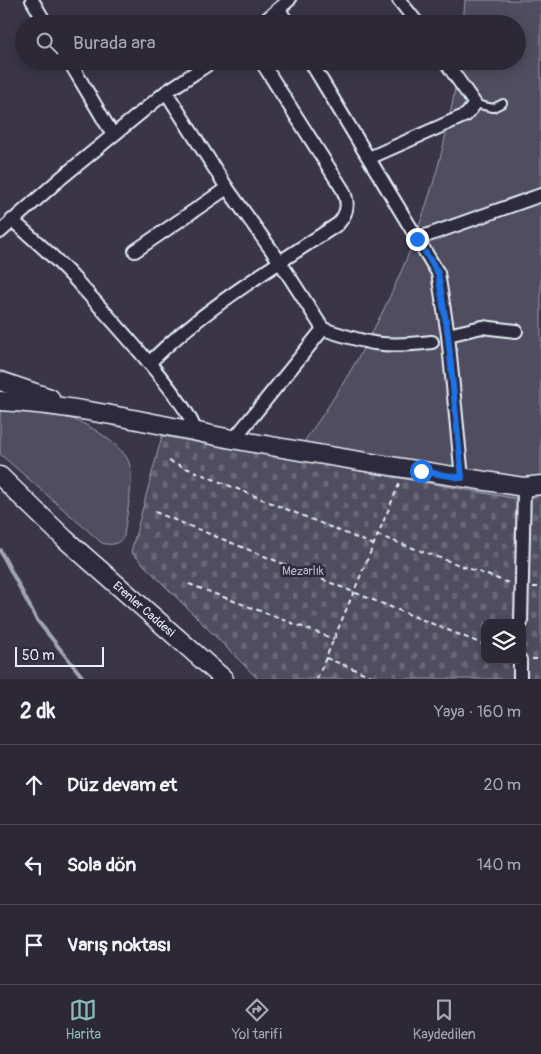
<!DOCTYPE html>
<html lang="tr">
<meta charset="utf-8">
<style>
:root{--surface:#2c2836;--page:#34303e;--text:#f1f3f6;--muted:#a6a6ad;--line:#484451;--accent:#8bbbb9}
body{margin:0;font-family:Pangolin,sans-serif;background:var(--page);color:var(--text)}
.controls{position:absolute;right:15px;bottom:15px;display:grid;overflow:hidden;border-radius:10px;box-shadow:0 2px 12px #0003}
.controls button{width:45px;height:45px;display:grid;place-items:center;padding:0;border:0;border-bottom:1px solid var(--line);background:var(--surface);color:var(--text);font:25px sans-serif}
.scale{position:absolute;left:15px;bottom:12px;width:89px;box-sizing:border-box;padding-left:5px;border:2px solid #e8f1f8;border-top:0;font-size:14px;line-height:18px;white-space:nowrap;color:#e8f1f8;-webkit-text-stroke:4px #2f2a3d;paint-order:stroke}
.stop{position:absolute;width:15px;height:15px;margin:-11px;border:4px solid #1a73e8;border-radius:50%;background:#fff}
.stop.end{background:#1a73e8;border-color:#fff;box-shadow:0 1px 5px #0008}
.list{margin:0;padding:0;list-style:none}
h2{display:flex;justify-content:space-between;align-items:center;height:65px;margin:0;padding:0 20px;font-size:21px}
h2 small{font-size:16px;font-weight:400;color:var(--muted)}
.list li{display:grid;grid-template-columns:32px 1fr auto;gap:15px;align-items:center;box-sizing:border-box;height:80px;padding:0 20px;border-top:1px solid var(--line)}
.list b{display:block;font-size:19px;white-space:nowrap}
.list em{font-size:16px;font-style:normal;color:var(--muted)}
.icon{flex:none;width:28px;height:28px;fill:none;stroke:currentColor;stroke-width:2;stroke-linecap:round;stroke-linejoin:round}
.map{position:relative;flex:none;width:541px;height:679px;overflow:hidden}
.search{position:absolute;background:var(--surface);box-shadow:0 2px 12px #0003;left:15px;right:15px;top:15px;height:55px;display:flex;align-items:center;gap:12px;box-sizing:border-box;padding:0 18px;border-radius:28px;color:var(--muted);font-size:19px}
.sheet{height:305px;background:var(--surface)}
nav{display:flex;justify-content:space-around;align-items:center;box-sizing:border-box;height:70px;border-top:1px solid var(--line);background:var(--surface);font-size:14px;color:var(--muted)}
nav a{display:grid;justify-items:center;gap:2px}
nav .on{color:var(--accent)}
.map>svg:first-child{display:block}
</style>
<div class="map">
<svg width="541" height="679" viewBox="0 0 541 679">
<defs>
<pattern id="cemetery-stones" width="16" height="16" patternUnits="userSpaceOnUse" patternTransform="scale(1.25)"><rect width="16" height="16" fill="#504e5f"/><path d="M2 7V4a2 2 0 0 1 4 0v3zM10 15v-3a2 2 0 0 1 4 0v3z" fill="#696877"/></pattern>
</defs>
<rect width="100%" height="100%" fill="#3a3648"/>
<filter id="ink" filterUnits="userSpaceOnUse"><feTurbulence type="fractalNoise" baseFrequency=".02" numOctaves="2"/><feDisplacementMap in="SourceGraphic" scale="10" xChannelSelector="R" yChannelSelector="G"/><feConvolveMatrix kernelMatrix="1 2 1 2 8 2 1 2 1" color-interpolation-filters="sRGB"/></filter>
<g filter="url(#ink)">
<!-- green -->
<g fill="#504e5f" stroke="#9ca0ac">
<path d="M465 0H541V495L518 499 291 459C380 342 440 208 459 61H517V24H463Z"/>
<path d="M0 406C44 412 80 413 115 445 122 451 128 457 130 466 134 484 126 516 124 536 119 544 112 546 102 543L0 454Z"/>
</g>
<!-- cemetery -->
<path fill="url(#cemetery-stones)" stroke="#9ca0ac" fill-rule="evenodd" d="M162 436 518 499 541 495V679H258L131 552ZM485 623H522V660H485Z"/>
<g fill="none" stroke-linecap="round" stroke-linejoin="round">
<!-- stream -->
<polyline stroke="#a2a6b1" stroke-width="4" points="0,550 37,620 84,679"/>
<defs>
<polyline id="lane" points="475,104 493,108 503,103"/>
<g id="street">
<polyline points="32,0 46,24"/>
<polyline points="399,0 418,24"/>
<polyline points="279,9 288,24"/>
<polyline points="261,24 289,0"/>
<polyline points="69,61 113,135"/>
<polyline points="310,61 438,273 448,335 462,478"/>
<polyline points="166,92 227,188 280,262 323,329 234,439"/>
<polyline points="369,158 466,115 475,104 445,61"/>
<path d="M12 220C36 241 60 262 81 286 101 308 195 409 195 432"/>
<polyline points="0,232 61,178 166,92 213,61"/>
<polyline points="417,239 541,195"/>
<polyline points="135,251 227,188"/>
<path d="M323 329C369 344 383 348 432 342"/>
<polyline points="448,335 482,327 516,331"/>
<path d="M149 363C204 308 273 267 338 224 348 213 349 203 343 190L261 61"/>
<polyline points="521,623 524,487"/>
<polyline points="520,679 520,660"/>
</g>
<g id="secondary">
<polyline points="0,381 50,398"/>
<path d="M0 401C78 405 155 424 232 439 329 457 427 472 524 487L541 485"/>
<polyline points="0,476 65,539 224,679"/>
</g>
</defs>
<!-- lane casing -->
<use href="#lane" stroke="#e8f1f8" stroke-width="10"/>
<!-- street casing -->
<use href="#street" stroke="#e8f1f8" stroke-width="16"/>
<!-- secondary casing -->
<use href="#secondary" stroke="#e8f1f8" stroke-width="21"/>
<!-- path -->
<g stroke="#e8f1f8" stroke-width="2" stroke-dasharray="5 4" stroke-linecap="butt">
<polyline points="169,461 374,545"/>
<polyline points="155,512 485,645"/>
<polyline points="377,535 509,583"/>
<polyline points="189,584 334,639"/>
<polyline points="533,587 541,587"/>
<polyline points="326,658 379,679"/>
<polyline points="532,659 541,659"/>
<polyline points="317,679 400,482"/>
</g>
<!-- lane -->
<use href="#lane" stroke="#2f2a3d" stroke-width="6"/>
<!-- street -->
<use href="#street" stroke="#2f2a3d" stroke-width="12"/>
<!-- secondary -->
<use href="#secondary" stroke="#2f2a3d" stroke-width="18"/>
</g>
</g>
<g fill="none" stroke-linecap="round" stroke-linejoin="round" filter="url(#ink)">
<!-- route -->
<polyline stroke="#1a73e8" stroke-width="6" points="417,239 438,273 448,335 462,478 421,471"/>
</g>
<g text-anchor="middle" stroke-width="5" stroke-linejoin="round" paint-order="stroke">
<!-- park labels -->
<g font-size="12" fill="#b3b8c2" stroke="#2f2a3d">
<text x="303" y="575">Mezarlık</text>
</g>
<!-- street labels -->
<g font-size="12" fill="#e8f1f8" stroke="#2f2a3d">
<text transform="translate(144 609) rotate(41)" y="4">Erenler Caddesi</text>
</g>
</g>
</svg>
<div class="controls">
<button><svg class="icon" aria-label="layers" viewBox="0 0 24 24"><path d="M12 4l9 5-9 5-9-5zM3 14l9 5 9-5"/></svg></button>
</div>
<div class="scale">50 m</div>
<div class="stop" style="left:421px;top:471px"></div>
<div class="stop end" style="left:417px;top:239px"></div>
<div class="search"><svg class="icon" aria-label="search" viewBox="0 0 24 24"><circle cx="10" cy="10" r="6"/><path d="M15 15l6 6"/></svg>Burada ara</div>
</div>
<section class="sheet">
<h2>2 dk<small>Yaya · 160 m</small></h2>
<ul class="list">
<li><svg class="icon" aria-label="ahead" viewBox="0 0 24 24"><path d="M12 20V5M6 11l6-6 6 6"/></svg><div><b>Düz devam et</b></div><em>20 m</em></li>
<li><svg class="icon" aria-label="left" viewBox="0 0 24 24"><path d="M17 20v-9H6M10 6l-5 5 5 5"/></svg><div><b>Sola dön</b></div><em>140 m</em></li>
<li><svg class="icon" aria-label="arrive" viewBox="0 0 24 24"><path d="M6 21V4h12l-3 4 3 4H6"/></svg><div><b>Varış noktası</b></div></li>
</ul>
</section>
<nav>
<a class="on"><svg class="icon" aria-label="map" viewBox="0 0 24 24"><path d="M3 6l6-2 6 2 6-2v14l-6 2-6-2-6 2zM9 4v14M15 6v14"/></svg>Harita</a>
<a><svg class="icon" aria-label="directions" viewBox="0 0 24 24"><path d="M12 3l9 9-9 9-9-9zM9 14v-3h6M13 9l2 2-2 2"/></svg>Yol tarifi</a>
<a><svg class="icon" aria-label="saved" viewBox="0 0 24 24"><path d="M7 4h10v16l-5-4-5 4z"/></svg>Kaydedilen</a>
</nav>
